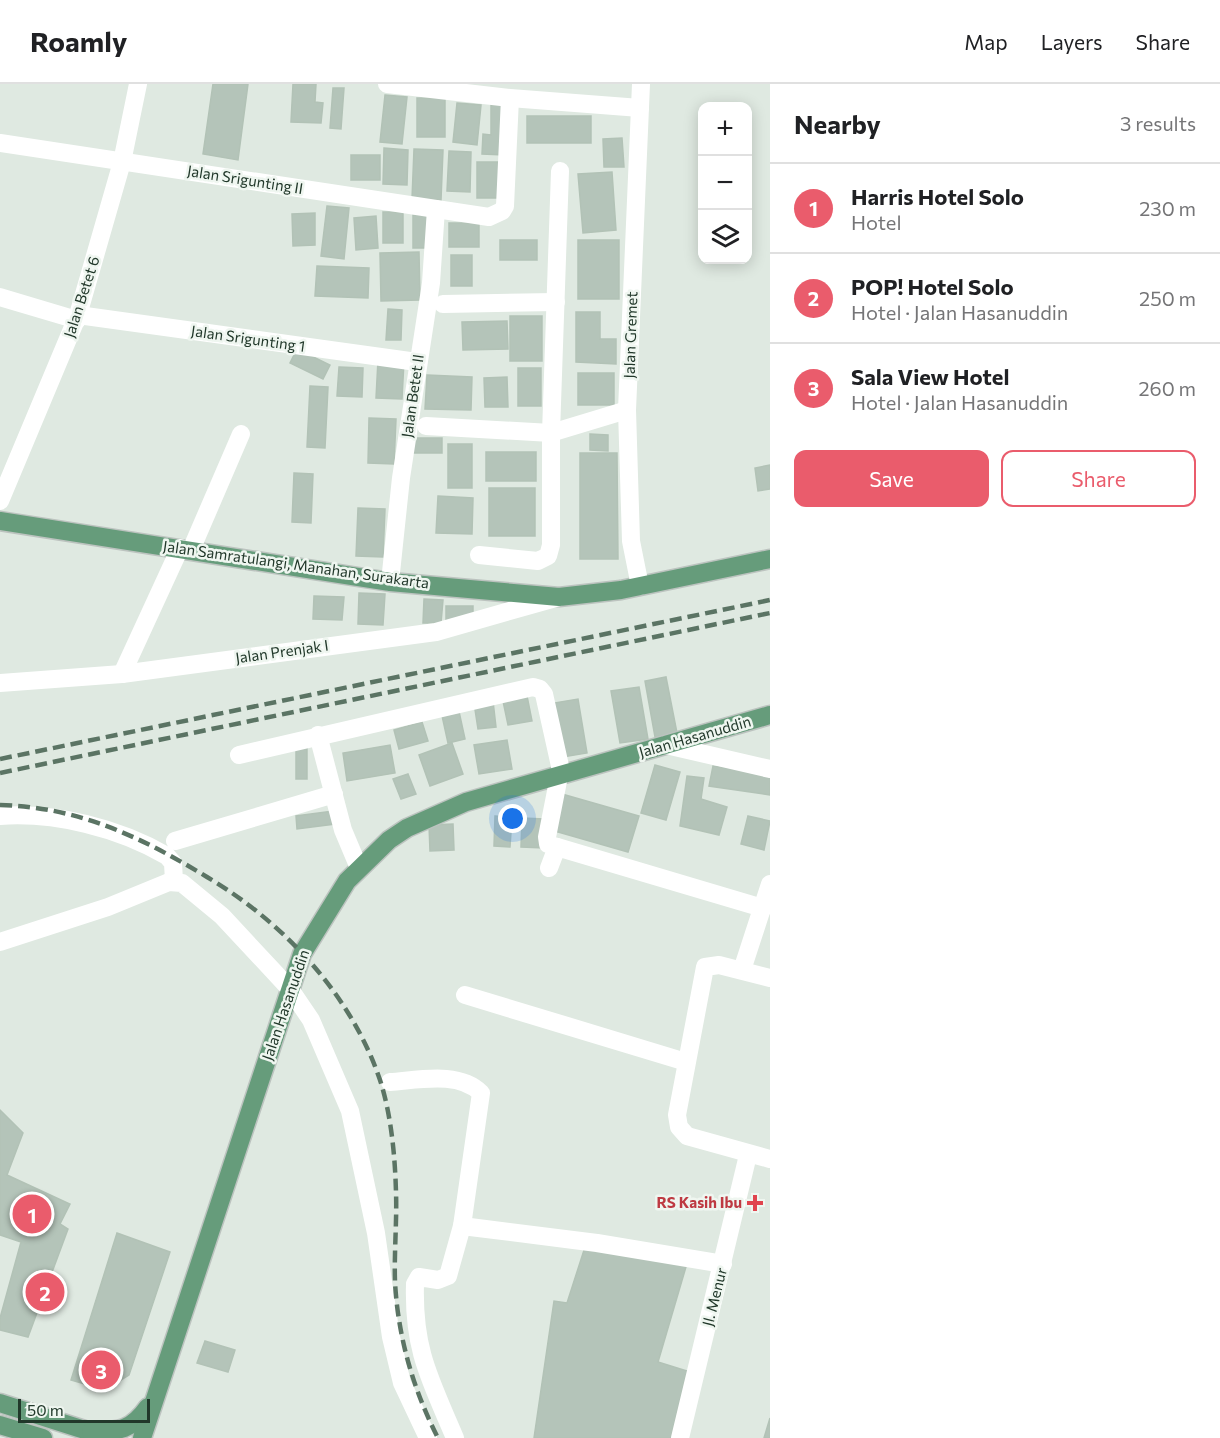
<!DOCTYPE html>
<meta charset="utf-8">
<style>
:root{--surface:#fff;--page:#f6f6f6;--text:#202124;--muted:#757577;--line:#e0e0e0;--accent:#ea5c6c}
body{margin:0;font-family:Commissioner,sans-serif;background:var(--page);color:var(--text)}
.controls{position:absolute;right:18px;top:18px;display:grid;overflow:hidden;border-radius:12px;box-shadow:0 3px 15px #0003}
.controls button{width:54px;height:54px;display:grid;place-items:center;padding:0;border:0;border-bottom:2px solid var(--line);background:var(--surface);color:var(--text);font:30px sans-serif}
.scale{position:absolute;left:18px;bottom:15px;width:132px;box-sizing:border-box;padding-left:6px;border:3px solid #21382a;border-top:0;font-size:16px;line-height:21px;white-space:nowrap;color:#21382a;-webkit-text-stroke:4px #eff6f0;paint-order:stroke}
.you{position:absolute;left:513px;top:735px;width:21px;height:21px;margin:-15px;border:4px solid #fff;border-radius:50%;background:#1a73e8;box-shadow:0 0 0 9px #1a73e833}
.badge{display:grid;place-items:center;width:39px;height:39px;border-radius:50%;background:var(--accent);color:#fff;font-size:20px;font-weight:700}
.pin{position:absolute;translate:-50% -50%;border:3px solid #fff;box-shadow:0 2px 6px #0006}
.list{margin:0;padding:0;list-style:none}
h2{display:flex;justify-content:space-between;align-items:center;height:78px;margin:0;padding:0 24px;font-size:26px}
h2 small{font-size:20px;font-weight:400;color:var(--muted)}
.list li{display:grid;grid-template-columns:39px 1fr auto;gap:18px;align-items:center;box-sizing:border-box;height:90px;padding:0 24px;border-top:2px solid var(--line)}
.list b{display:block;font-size:22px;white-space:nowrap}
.list p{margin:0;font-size:20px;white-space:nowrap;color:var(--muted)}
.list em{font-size:20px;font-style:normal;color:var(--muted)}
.actions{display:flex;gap:12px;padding:18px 24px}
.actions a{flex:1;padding:14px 0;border:2px solid var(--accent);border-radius:12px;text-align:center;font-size:21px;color:var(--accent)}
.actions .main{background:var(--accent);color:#fff}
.icon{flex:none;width:33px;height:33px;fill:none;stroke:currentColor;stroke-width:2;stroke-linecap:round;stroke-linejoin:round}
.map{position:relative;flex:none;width:770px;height:1354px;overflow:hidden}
header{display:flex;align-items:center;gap:36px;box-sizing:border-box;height:84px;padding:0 30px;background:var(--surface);border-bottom:2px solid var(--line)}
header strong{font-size:28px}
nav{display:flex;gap:33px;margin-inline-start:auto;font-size:21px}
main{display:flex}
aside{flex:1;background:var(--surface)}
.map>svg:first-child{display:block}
</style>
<header>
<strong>Roamly</strong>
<nav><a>Map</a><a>Layers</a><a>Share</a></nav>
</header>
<main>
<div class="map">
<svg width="770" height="1354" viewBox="0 0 770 1354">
<rect width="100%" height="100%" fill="#dfe9e1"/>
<!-- building -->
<g fill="#b4c4b9" stroke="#b2c2b6" stroke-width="1.5">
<polygon points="213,0 248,0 238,76 203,70"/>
<polygon points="293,0 316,0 315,18 323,19 321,39 291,38"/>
<polygon points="333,4 344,4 341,45 330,44"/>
<polygon points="385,11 407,13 402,60 380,58"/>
<rect x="417" y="14" width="28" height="39"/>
<polygon points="457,19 481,21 477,61 453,58"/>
<polygon points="491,21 503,21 504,71 482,70 483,50 491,51"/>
<rect x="527" y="32" width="64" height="27"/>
<polygon points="622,54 624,83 604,83 603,55"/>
<polygon points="384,64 408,66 407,101 383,100"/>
<polygon points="414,65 443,66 441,116 412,115"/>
<polygon points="449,67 471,68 470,108 447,107"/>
<rect x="351" y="71" width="29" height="25"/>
<rect x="477" y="78" width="24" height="36"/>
<polygon points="612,88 616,146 583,149 578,90"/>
<polygon points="327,122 349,124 344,175 321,172"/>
<rect x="383" y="128" width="20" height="31"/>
<polygon points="315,129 315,161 293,162 292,130"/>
<rect x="413" y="131" width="18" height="33"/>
<polygon points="376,132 378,164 356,166 354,134"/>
<rect x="449" y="139" width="30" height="24"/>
<rect x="500" y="156" width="37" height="20"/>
<rect x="578" y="156" width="41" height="59"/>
<polygon points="419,168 420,216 381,217 380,169"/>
<rect x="451" y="171" width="21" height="31"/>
<polygon points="317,182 369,184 368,214 315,212"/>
<polygon points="388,225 402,226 401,256 386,256"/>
<polygon points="576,228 600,228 600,255 616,255 616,280 576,278"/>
<rect x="510" y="232" width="32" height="45"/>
<polygon points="507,237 508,265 463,266 462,238"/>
<polygon points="297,265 330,281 323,295 290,279"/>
<polygon points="378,276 404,277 402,315 376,314"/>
<polygon points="339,283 363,284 362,313 337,312"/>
<rect x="518" y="284" width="23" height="38"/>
<rect x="578" y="289" width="36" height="32"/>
<polygon points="427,291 472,293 471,326 425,325"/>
<polygon points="507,293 508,323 485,323 484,294"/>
<polygon points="310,302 328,303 325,364 307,363"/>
<polygon points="369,334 396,335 394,380 368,379"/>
<polygon points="590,350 608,351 608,367 590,366"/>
<rect x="412" y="354" width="30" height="15"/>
<rect x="448" y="360" width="24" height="44"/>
<rect x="486" y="368" width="50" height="29"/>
<polygon points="580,369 617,369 618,475 580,475"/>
<polygon points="770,381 770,405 758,407 755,384"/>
<polygon points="294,389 313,390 311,439 292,438"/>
<rect x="489" y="404" width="46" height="48"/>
<polygon points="438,412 473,414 472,450 436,449"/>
<polygon points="358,424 385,425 383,473 356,472"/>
<polygon points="359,509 385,510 383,541 358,540"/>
<polygon points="314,512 344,513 342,536 313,535"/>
<polygon points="424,515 443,516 441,539 423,539"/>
<rect x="446" y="522" width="27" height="14"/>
<polygon points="666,593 677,649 655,653 645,597"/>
<polygon points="639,603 648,655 620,659 611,607"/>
<polygon points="527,612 532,637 508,641 503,617"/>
<polygon points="578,615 587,669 563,673 554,619"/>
<polygon points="493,617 496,643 478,645 474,619"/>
<polygon points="458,623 465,655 448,659 441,627"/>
<polygon points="422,638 428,657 399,665 394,646"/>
<polygon points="507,656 512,685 479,690 474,661"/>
<polygon points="452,659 463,690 430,702 419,671"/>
<polygon points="390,661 395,689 347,697 343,669"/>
<rect x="296" y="664" width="11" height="31"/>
<polygon points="655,681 680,688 666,736 641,729"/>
<polygon points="713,682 770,690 770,711 709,702"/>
<polygon points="408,690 416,710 401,715 393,695"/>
<polygon points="687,692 704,694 701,715 727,723 719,751 680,742"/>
<polygon points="562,710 639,732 628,768 551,746"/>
<polygon points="333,727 335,740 297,745 296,732"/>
<polygon points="495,732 512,733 510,763 494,762"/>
<polygon points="748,732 770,737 764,766 741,760"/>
<polygon points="522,734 544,735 544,764 521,763"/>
<polygon points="453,740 454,766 430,767 429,741"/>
<polygon points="0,1026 23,1049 7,1091 70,1120 60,1140 68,1145 28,1253 0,1246 0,1234 21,1158 0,1151"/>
<polygon points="117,1149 170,1168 129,1291 105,1306 71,1296"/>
<polygon points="585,1163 688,1176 658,1278 687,1287 671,1354 534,1354 554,1217 567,1219"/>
<polygon points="205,1257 235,1266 228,1288 197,1279"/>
<polygon points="770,1334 770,1354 764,1354"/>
</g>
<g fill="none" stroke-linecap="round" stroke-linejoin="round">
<defs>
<g id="major">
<polyline points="0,437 390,498 559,513 621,506 770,475"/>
<polyline points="0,1319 91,1348 102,1354"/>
<polyline points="0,1341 43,1354"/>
<path d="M91 1348C119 1347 131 1347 148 1323"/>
<polyline points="142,1354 302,870 347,797 389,756 407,744 466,718 770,631"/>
</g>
</defs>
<!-- major casing -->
<use href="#major" stroke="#bcc3bf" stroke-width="21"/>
<!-- minor -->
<g stroke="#fff" stroke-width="18">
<polyline points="387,0 510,14 640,24"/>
<polyline points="0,59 489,133 502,127 505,122 510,14"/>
<polyline points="0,213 77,236"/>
<polyline points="443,220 556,218"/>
<polyline points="78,231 417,278"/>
<polyline points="426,342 551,349 627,326"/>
<polyline points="0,417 78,231 122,78 138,0"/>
<polyline points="191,466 241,350"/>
<polyline points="479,471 538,477 548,472 551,461 551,349 560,87"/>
<polyline points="390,498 401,394 431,199 436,125"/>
<polyline points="640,502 631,457 627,326 641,0"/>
<polyline points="122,590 180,464"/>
<polyline points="0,599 122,590 436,548 559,513"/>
<polyline points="318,651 343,746 359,784"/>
<polyline points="666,661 770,685"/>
<polyline points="239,671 533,603 540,605 544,610 562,691"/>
<path d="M0 732C55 728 119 744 167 772L173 779 174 797"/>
<polyline points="175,757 334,710"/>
<polyline points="557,763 548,760 547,753 559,692"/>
<polyline points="549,784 557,763 763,824"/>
<polyline points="0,858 108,823 169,798 182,799 222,832 290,905 311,936 350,1027 376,1149 391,1253 402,1299 428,1354"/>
<polyline points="742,886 770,800"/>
<polyline points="770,894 719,881 705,883 677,1031 679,1043 687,1052 770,1075"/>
<polyline points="465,911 686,978"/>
<path d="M390 998C419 996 459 987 481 1009L462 1142 448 1192 438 1196 419 1193 415 1200C413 1266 430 1295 455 1354"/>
<polyline points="462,1142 597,1159 723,1180"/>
<polyline points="680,1354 748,1071"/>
</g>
<!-- major -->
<use href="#major" stroke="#669c7b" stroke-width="18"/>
<!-- rail -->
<g stroke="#5b7464" stroke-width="4.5" stroke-dasharray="12 6" stroke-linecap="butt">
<polyline points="0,675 770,516"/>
<polyline points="0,689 770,529"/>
<path d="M0 721C79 723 141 753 207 793 283 838 351 910 380 996 391 1030 395 1071 396 1108 397 1138 394 1168 395 1198 398 1253 413 1305 438 1354"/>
</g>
</g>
<!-- markers -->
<path fill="#e0444e" stroke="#eff6f0" stroke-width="2" d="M752 1110h6v6h6v6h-6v6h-6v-6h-6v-6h6z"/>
<g text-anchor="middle" stroke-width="5" stroke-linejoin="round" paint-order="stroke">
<!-- street labels -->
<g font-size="15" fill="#21382a" stroke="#eff6f0">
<text transform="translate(245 96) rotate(9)" y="5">Jalan Srigunting II</text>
<text transform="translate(82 213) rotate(-72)" y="5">Jalan Betet 6</text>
<text transform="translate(631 251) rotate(-88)" y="5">Jalan Gremet</text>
<text transform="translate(248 255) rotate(8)" y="5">Jalan Srigunting 1</text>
<text transform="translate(413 312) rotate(-82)" y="5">Jalan Betet II</text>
<text transform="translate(296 481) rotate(8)" y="5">Jalan Samratulangi, Manahan, Surakarta</text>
<text transform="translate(282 568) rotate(-8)" y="5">Jalan Prenjak I</text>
<text transform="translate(695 653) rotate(-16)" y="5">Jalan Hasanuddin</text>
<text transform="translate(286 921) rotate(-71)" y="5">Jalan Hasanuddin</text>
<text transform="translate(715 1213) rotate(-76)" y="5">Jl. Menur</text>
</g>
<!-- health labels -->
<g font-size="15" font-weight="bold" fill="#be3a42" stroke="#eff6f0" text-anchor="end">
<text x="742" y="1124">RS Kasih Ibu</text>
</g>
</g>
</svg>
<div class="controls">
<button>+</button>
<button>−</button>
<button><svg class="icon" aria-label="layers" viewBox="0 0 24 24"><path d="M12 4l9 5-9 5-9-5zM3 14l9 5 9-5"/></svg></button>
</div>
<div class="scale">50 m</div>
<div class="you"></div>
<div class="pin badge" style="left:32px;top:1130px">1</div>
<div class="pin badge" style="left:45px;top:1208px">2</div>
<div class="pin badge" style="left:101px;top:1286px">3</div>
</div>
<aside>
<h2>Nearby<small>3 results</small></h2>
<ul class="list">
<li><span class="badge">1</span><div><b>Harris Hotel Solo</b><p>Hotel</p></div><em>230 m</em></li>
<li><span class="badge">2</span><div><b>POP! Hotel Solo</b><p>Hotel · Jalan Hasanuddin</p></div><em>250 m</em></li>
<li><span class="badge">3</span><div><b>Sala View Hotel</b><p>Hotel · Jalan Hasanuddin</p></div><em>260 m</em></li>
</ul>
<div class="actions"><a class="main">Save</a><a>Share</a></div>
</aside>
</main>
